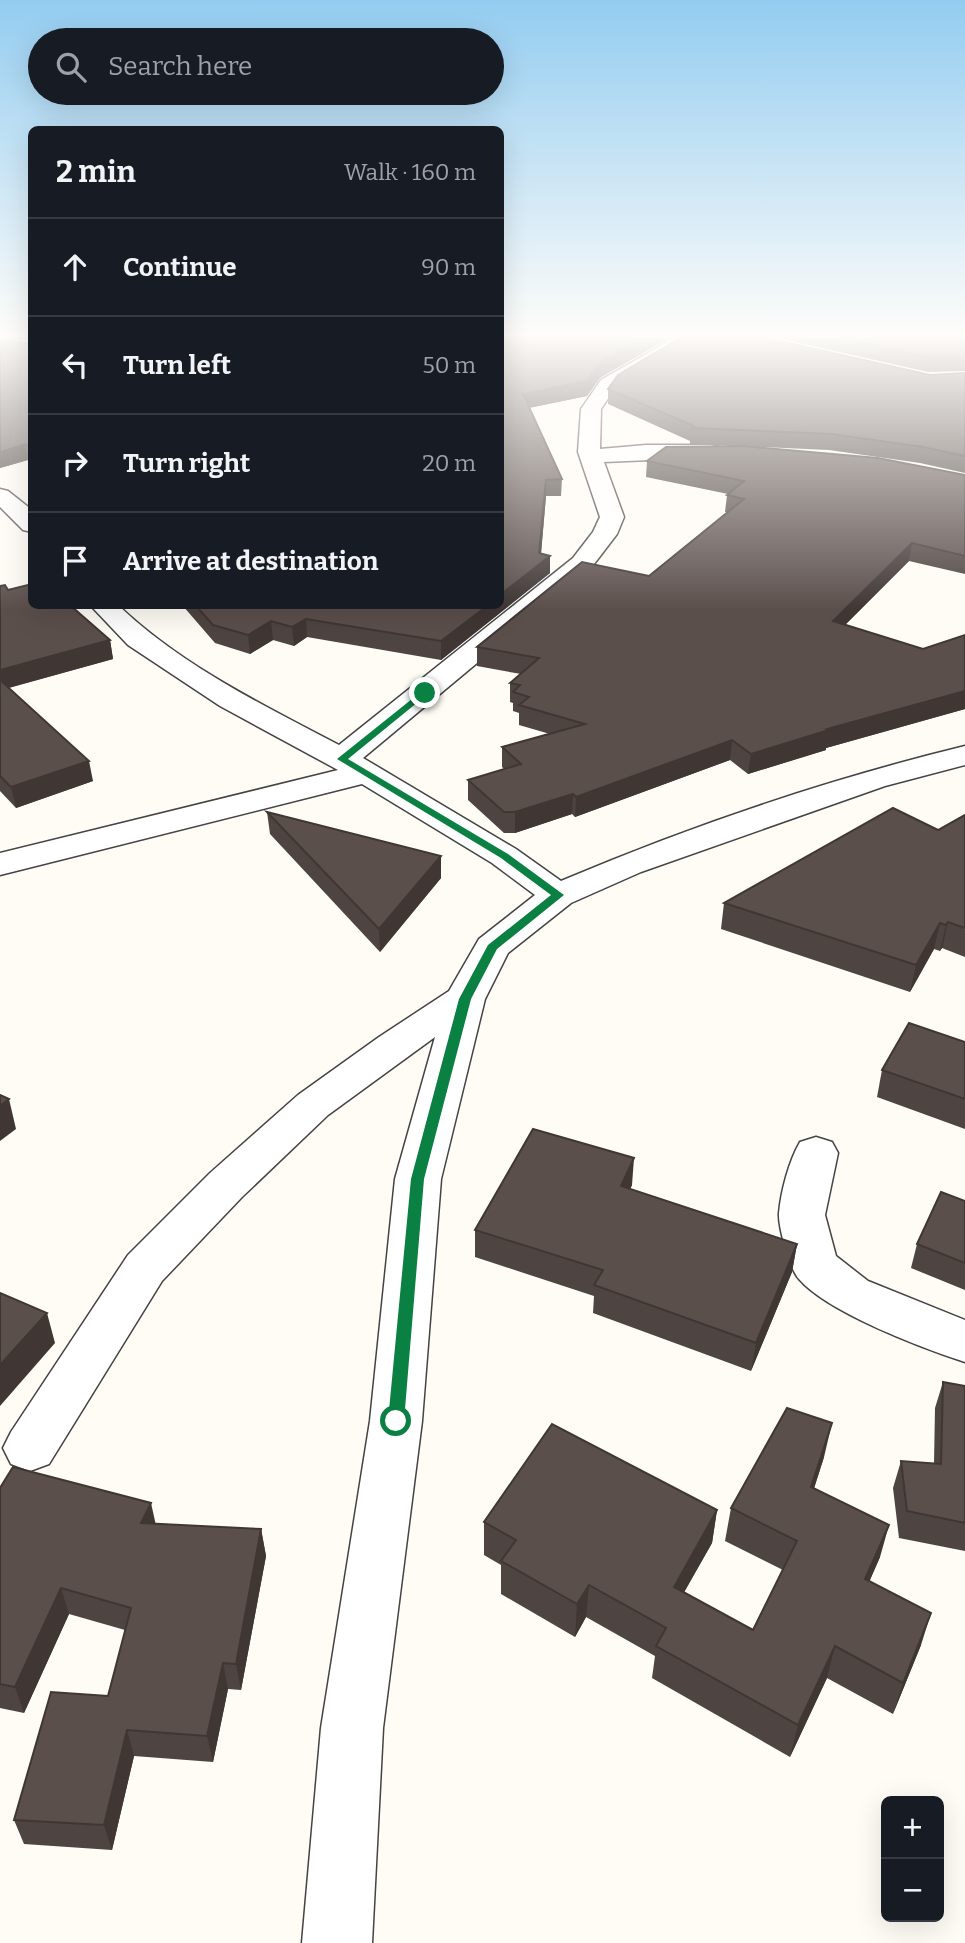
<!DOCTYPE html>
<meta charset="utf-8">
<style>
:root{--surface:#171b24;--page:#242831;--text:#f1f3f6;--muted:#9ea1a6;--line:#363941}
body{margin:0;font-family:Bitter,serif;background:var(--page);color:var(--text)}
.controls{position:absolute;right:21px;bottom:21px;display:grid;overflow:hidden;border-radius:10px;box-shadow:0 7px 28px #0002}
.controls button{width:63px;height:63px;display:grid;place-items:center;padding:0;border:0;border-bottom:2px solid var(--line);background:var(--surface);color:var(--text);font:35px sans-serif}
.stop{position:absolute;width:21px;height:21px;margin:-16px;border:5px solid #0b8043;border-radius:50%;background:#fff}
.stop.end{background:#0b8043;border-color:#fff;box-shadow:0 2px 7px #0008}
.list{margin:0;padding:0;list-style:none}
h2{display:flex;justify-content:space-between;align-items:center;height:91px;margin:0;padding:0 28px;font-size:30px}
h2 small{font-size:23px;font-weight:400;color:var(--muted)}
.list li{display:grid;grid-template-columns:46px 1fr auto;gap:21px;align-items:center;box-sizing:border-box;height:98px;padding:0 28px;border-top:2px solid var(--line)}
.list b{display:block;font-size:26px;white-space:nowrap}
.list em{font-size:23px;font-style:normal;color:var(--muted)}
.icon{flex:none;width:38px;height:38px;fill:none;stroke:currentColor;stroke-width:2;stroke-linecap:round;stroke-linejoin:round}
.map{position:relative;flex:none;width:965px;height:1943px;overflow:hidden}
.search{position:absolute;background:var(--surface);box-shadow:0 7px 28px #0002;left:28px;top:28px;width:476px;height:77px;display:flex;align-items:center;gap:18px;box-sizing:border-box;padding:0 24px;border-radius:38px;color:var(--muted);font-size:26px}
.panel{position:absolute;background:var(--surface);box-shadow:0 7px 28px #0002;left:28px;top:126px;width:476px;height:483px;border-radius:10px}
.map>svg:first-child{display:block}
</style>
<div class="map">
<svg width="965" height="1943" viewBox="0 0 965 1943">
<rect width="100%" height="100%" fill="#fffbf5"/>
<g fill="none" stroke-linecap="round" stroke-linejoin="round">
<defs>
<g id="minor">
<path d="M674 338H699L615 388 601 409 600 449 646 445H711L719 447 722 452 719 457 604 462 624 517 617 534 591 568 363 758 516 849 561 881C691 826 829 779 965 746V765L885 786 641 872 571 903 508 953 485 999 441 1179 422 1421 383 1728 372 1943H302L321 1728 370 1421 395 1179 435 1037 328 1115 242 1197 162 1281 49 1464 30 1471 11 1464 3 1448 11 1432 128 1255 210 1173 298 1095 379 1037 449 991 479 939 535 895 492 863 362 784 0 875V853L338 770 220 706 128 645 91 606H119C182 666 263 705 339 745L573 558 593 532 600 517 578 452 581 409 601 380Z"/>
<polygon points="0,489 8,491 32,510 32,532 23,530 0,507"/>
<path d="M816 1137 832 1142 838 1153 825 1215 836 1256 868 1281 965 1320V1362C922 1348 827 1312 799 1279 790 1270 778 1226 779 1213 781 1191 789 1161 800 1142Z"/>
</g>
</defs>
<!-- minor casing -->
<use href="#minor" stroke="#444" stroke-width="3"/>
<!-- minor -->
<use href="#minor" fill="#fff" fill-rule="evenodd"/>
</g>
<!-- wall -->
<g fill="#4e4441">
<polygon points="0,338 32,338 32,340"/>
<polygon points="500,338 600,378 587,396 529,408 562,479 561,496 546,496 541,554 550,573 441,660 307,637 294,646 273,640 250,654 215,643 183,606 500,606"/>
<polygon points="778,338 965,338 965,371 928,372"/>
<polygon points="0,340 29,343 32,341 32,462 28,460 0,468"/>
<polygon points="965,373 965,473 920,463 829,450 690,444 690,441 608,404 608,389"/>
<polygon points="647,461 965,475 965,574 909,561 845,625 923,649 965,635 965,709 826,748 826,750 748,774 730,760 575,817 572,814 515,833 504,833 468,800 468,780 504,769 502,767 502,747 550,734 519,725 519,713 513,711 513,703 510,702 510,683 521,674 477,666 477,647 649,576 727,512 725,512 727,495 728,494 646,477"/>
<polygon points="0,586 8,590 32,606 110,640 113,659 9,688 93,781 16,808 0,791"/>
<polygon points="267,812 441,856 441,878 380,952 270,834"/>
<polygon points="965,815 965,957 942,948 940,951 934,949 910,992 721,929 724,903 938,830"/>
<polygon points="965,1042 965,1129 877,1097 882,1070"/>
<polygon points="632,1185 630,1189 797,1244 792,1272 751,1371 593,1313 594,1296 475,1257 475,1230"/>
<polygon points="965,1201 965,1290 911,1268 917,1244"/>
<polygon points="943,1382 965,1386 965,1551 899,1538 893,1488 901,1461 934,1464 935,1408"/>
<polygon points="824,1457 814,1488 880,1557 869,1582 921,1645 893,1714 827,1678 790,1757 652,1678 655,1656 586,1617 575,1637 501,1594 501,1565 484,1555 484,1522 717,1510 712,1543 684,1592 753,1630 783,1570 725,1541 731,1508"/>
<polygon points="0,1488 156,1524 261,1529 266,1556 241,1690 228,1689 213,1762 134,1756 112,1850 24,1844 14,1820 108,1696 125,1630 69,1614 24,1713 0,1708"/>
</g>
<!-- shaded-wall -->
<g fill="#403735">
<polygon points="646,338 669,338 600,378 587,396 523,409 523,394 600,363"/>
<polygon points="25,444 28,460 0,468 0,452"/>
<polygon points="546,480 546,496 540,564 550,556 550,573 441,660 441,641 487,606 500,606 500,595 539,553"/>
<polygon points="912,543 909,561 830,640 833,621"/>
<polygon points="306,619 307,637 294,646 292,627"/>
<polygon points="271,621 273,640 250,654 248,635"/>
<polygon points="110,640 113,659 0,690 0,670"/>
<polygon points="965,691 965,709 826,748 826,750 748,774 751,754 827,729"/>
<polygon points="732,740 730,760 575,817 576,797"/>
<polygon points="89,761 93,781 16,808 11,787"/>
<polygon points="573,794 572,814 515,833 515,812"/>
<polygon points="441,856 441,878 380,952 379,929"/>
<polygon points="948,922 942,948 940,951 946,925"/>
<polygon points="940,923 934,949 910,992 916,965"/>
<polygon points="9,1099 16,1129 0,1141 0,1106"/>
<polygon points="634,1158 632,1185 619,1213 621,1186"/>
<polygon points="797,1244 792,1272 751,1371 756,1343"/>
<polygon points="47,1313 55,1343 0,1406 0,1365"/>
<polygon points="832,1423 824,1457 804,1520 811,1487"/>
<polygon points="151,1503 157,1530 141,1523"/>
<polygon points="717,1510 712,1543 669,1619 674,1587"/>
<polygon points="889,1525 880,1557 856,1612 865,1579"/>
<polygon points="261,1529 266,1556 241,1690 236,1664"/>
<polygon points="589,1585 586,1617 575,1637 577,1604"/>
<polygon points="61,1588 69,1614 24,1713 15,1687"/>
<polygon points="931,1613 921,1645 893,1714 903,1683"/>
<polygon points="835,1646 827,1678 790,1757 798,1725"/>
<polygon points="223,1663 228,1689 213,1762 207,1736"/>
<polygon points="127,1730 134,1756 112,1850 104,1825"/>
</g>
<!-- building -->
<g fill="#5b4f4c" stroke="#403735" stroke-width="2">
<polygon points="500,338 646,338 600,363 587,381 523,394 562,479 546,480 539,553 550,556 500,595"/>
<polygon points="680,338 767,338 930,375 965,373 965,456 923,447 831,434 692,428 694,426 608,389 618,375"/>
<polygon points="841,338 965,338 965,357 931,358"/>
<polygon points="0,340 29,343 32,341 32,449 25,444 0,452"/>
<polygon points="742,446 878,458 965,475 965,556 912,543 833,621 923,649 965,635 965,691 827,729 829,730 751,754 732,740 576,797 573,794 515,812 504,812 468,780 521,764 502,747 585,724 519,705 529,697 513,692 520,685 510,683 539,658 477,647 582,562 649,576 744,499 727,495 744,481 647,461 666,447"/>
<polygon points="32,584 32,606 71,606 110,640 0,670 0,586 5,585 8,590"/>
<polygon points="196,606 487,606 441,641 306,619 292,627 271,621 248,635 213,625"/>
<polygon points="0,680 89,761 11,787 0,776"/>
<polygon points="893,808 938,830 965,815 965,928 948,922 946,925 940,923 916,965 724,903"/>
<polygon points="267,812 441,856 379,929"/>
<polygon points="909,1023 965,1042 965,1099 882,1070"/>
<polygon points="0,1095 9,1099 0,1106"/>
<polygon points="533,1129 634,1158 621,1186 797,1244 756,1343 594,1285 603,1270 475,1230"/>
<polygon points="941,1192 965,1201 965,1263 917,1244"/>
<polygon points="0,1293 47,1313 0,1365"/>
<polygon points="943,1382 965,1386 965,1523 907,1511 901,1461 941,1464"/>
<polygon points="787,1408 832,1423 811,1487 889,1525 865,1579 931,1613 903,1683 835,1646 798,1725 656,1646 666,1628 589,1585 577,1604 501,1561 516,1540 484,1522 552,1424 717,1510 674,1587 753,1630 797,1541 731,1508"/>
<polygon points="13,1467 151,1503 141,1523 261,1529 236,1664 223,1663 207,1736 127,1730 104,1825 14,1820 51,1692 108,1696 131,1608 61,1588 15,1687 0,1684 0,1488"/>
</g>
<!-- sky -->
<linearGradient id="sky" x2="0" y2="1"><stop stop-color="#93ccf0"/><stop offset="0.55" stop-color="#fffdfa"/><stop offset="1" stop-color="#fffdfa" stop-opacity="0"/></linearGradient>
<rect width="965" height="610" fill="url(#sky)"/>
<!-- route -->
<polygon fill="#0b8043" points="422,691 429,693 348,759 508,854 564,895 497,949 471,999 424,1179 404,1421 396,1428 388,1421 411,1179 459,999 488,945 551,895 501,858 337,759"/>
</svg>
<div class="controls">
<button>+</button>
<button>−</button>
</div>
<div class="stop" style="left:396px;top:1421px"></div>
<div class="stop end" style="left:425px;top:693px"></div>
<div class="search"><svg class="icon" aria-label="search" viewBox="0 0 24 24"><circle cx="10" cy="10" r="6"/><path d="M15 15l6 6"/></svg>Search here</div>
<section class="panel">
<h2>2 min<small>Walk · 160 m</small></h2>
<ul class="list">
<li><svg class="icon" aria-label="ahead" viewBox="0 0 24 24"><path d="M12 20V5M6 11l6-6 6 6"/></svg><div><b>Continue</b></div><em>90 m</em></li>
<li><svg class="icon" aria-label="left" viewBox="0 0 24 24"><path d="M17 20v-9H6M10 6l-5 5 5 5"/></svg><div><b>Turn left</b></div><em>50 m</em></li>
<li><svg class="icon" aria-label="right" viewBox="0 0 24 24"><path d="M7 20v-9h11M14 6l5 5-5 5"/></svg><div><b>Turn right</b></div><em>20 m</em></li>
<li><svg class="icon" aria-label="arrive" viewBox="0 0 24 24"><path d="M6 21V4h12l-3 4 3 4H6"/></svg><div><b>Arrive at destination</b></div></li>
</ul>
</section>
</div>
